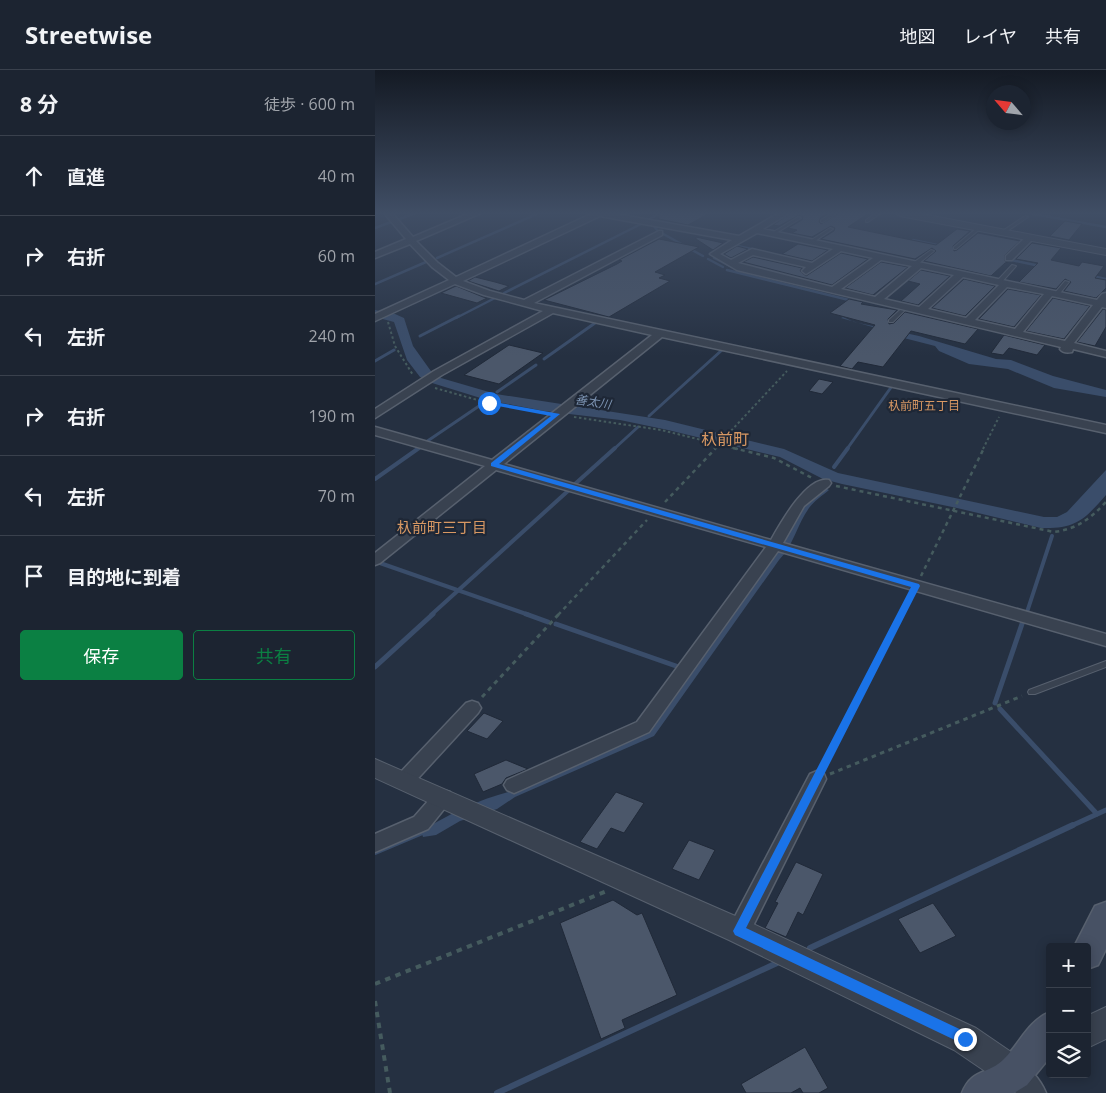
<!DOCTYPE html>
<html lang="ja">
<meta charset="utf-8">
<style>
:root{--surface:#1c2431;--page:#29303d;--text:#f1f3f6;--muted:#a0a4ab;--line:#3a414d;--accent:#0b8043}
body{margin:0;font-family:"Open Sans","Noto Sans JP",sans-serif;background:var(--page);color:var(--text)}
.controls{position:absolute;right:15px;bottom:15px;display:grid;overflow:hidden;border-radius:5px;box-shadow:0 2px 12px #0003}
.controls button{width:45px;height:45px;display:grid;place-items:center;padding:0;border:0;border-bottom:1px solid var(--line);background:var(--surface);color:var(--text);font:25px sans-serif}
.compass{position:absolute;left:611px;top:15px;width:45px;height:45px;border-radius:50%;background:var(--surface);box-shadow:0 2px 12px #0003;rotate:298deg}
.stop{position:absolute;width:15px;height:15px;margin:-11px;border:4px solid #1a73e8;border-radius:50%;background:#fff}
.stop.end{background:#1a73e8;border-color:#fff;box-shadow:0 1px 5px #0008}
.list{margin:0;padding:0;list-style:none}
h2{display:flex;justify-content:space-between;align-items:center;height:65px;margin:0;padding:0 20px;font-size:21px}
h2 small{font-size:16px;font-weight:400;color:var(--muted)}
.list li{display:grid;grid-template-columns:32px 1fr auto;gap:15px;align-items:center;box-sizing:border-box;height:80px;padding:0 20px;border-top:1px solid var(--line)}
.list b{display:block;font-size:19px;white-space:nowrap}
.list em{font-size:16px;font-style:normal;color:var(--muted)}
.actions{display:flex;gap:10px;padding:15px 20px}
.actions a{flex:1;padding:11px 0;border:1px solid var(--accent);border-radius:5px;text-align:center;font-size:18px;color:var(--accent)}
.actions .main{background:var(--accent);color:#fff}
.icon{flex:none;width:28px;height:28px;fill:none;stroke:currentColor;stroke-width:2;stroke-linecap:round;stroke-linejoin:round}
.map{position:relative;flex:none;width:731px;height:1023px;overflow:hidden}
header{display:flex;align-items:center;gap:30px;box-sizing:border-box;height:70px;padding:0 25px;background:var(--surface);border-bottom:1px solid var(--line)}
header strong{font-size:24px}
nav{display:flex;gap:28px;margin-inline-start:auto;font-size:18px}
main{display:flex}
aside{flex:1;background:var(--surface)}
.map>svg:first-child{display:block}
</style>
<header>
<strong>Streetwise</strong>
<nav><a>地図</a><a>レイヤ</a><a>共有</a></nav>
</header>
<main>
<aside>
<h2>8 分<small>徒歩 · 600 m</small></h2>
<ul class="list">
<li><svg class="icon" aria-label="ahead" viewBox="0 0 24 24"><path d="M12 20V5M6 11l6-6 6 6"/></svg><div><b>直進</b></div><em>40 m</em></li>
<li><svg class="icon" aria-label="right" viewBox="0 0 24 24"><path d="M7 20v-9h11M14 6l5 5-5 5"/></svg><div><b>右折</b></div><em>60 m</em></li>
<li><svg class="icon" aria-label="left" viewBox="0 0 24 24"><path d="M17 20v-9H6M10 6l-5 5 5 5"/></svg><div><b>左折</b></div><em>240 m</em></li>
<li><svg class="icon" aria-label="right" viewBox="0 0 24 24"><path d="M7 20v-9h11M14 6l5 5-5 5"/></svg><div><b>右折</b></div><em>190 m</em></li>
<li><svg class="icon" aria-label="left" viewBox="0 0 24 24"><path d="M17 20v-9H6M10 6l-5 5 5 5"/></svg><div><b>左折</b></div><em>70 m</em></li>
<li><svg class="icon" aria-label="arrive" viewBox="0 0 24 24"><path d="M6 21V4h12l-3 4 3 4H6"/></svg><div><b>目的地に到着</b></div></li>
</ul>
<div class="actions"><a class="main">保存</a><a>共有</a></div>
</aside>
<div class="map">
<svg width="731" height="1023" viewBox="0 0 731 1023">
<rect width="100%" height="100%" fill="#253041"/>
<!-- water -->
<g fill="#3a4d6a">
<path d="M0 240 20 244 29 248 38 276 58 304 66 308 121 324 290 350 409 379 463 403 669 447H682L692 442 731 400V425C709 450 701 459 666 458L582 438 467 414 448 409 405 387 293 360 245 350 169 341 112 330 57 313 45 307 32 290 19 252 0 247Z"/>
<polygon points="468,247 479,252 544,266 621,289 636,290 678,306 731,320 731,327 679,318 633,299 594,294 564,281 560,276 521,266 508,260 466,248"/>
<path d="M450 418 454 420C448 425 439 431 434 438 422 455 418 476 404 490L279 666 140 727 122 739 85 751 61 765 48 767 46 761C76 743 106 728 141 720L275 662 404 480 430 435Z"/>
</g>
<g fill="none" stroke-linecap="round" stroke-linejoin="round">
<!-- stream-far4 -->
<g stroke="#3a4d6a" stroke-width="2.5">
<polyline points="653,143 731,157"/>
<polyline points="415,145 432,149"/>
<polyline points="25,149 40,143"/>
<polyline points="272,150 286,143"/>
<polyline points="278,155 283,161 328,186"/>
<polyline points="0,158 16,152"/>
<polyline points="538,170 567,176"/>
<polyline points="358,175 381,180"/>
<polyline points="62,188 164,143"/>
<polyline points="339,188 363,200"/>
<polyline points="333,189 348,197"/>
<polyline points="631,189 665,196"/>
<polyline points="352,200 478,231"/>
<polyline points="717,206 731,209"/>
<polyline points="0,214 51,192"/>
<polyline points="129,223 270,152"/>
<polyline points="81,248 120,228"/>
</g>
<!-- stream-far3 -->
<g stroke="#3a4d6a" stroke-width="3">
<polyline points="45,266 84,246"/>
<polyline points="169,289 220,253"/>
<polyline points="0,291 19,280"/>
<polyline points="122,322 161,295"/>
<polyline points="274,346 347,280"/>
<polyline points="51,372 107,334"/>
<polyline points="42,379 45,377"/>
<polyline points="239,379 263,357"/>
<polyline points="472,379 517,316"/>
</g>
<!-- stream-far2 -->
<g stroke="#3a4d6a" stroke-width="4">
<polyline points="459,397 473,378"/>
<polyline points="0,409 44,378"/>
<polyline points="200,414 240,378"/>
<polyline points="5,493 154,545"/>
<polyline points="652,542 677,466"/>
<polyline points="56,545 194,420"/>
</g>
<!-- stream-far1 -->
<g stroke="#3a4d6a" stroke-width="5">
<polyline points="151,544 173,552"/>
<polyline points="181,554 301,596"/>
<polyline points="0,597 58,544"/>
<polyline points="620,633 648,551"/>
<polyline points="625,639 722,744"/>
<polyline points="696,756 731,740"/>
</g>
<!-- stream -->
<g stroke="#3a4d6a" stroke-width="6">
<polyline points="0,782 52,760"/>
<polyline points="435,878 698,755"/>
<polyline points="122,1023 402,893"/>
</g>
</g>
<!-- building -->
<g fill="#4b576a" stroke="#202938">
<polygon points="284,143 335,143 313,155 284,149"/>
<polygon points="416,143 453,143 445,148 444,152 446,154 464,143 494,143 473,157 561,175 582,159 595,161 578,176 579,181 582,180 603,163 645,171 630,185 630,191 633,192 630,193 616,206 549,191 561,181 557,178 540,189 446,169 459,161 460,158 456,156 437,167 417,163 422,160 413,158 427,150 428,147 424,145 404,156 398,155"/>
<polygon points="690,151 707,154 694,170 675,166"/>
<polygon points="321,167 348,173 338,180 321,169"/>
<polygon points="284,169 324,177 280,202 290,205 284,208 295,211 234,247 169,230 242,194 247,191 244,190"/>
<polygon points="657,173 686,178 676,190 704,196 707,192 729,196 720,208 731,210 731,218 721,228 689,221 696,212 690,209 681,219 644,212 663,193 641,189"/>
<polygon points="423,174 453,180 437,191 407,184"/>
<polygon points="362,176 373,179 356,188 349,184"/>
<polygon points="466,183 493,189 457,215 368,192 378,187 427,198 425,201 431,206"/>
<polygon points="506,192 533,197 498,225 470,218"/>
<polygon points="546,200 575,206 543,235 526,231 545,214 533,211"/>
<polygon points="100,207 120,212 134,216 124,221 93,211"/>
<polygon points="589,209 620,216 590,246 557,238"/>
<polygon points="81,216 108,227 112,228 102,233 66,223"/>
<polygon points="633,219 666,225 639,257 604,249"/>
<polygon points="678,228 715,236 689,269 651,261"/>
<polygon points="474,229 488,232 486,234 522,240 513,249 514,254 519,253 530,242 603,259 590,274 536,261 508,297 483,292 477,299 465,296 500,255 455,243"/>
<polygon points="728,239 731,240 731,257 720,276 702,272"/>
<polygon points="629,265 670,275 662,285 634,278 628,285 616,283"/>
<polygon points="134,275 168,283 124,314 89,305"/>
<polygon points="444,309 458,312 447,324 434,321"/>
<polygon points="109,643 128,651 112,669 92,661"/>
<polygon points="131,690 153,699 131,708 127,714 108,722 99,704"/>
<polygon points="241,722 269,733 249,763 236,758 222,779 205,772"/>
<polygon points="314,770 340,780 324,810 297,799"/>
<polygon points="421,792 448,804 428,845 423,842 411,867 390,858 403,833 400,832"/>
<polygon points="238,830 262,845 267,843 302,925 247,950 250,958 226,969 185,853"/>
<polygon points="558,833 581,866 545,883 523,849"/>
<polygon points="430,977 453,1018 444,1023 428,1023 425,1018 416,1023 371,1023 366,1014"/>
</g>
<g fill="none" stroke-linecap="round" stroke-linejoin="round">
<defs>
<g id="service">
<polygon points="457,143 462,143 448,152 446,152 446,150"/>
<polygon points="501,143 506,143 493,152 491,152 491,150"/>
<polygon points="650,146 653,147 628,164 626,164 626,162"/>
<polygon points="423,147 426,148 398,165 395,164"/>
<polygon points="603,157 606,158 581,179 579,179 579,177"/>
<polygon points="455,158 458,159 437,173 435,173 435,171"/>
<polygon points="556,180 559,181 542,195 538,195 538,193"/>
<polygon points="637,195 641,196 626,213 622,213 622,211"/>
<polygon points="690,211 694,212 683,226 679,226 679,224"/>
<polygon points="525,240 529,241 518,252 514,252 514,250"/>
<polygon points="731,591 731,597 660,624 654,624 653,622 654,620"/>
</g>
<g id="minor">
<path d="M9 143H17L38 167 95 143H106L41 171 63 193 81 207 218 143H236L364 166 404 143H414L388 159 722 230 727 224 731 223V238L727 237 699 273 731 281V287L698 279 697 282C692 283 688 283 685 279L686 277 362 200 335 184 357 170 225 146 88 211 115 221 149 230 284 161H287V165L159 233 731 355V363L287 267 129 394 396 470C405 454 432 405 454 410L456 413 454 416 429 436 408 473 731 564V576L403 481 274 662 146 720 139 723 132 720 129 715 132 710 262 652 391 477 121 400 5 493 0 495V483L110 396 0 365V357L117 390 277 265 178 243 67 305 0 348V339L59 301 168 241 109 225 80 214 0 251V244L74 210 57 197 35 174 0 188V182L31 169ZM382 163 458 179 437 193 377 179 356 190 345 184ZM466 181 498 188 457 217 363 193 378 185 431 197 427 201 431 204ZM506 190 537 196 500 227 466 219ZM546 198 579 205 544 237 509 229ZM588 207 624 215 591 248 553 239ZM632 217 669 224 640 259 600 250ZM677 226 718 235 690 271 648 262Z"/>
<polygon points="652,166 659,168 637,190 631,190 631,186"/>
<polygon points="97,631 103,633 106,638 103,643 36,716 29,719 22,716 20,711 22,706 91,633"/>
<polygon points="442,701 449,704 451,709 372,868 364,871 356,868 353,861 356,854 435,704"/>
<polygon points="68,720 75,722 78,728 53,759 0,782 0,764 39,747 61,722"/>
<path d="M640 991C654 996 665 1009 671 1023H641L631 1012 628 1003 631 994Z"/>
</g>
<g id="tertiary">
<polygon points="520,143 542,143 731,179 731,185 525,146"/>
<polygon points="0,689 374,852 601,958 642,986 645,985 656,989 660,1000 656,1011 640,1018 629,1014 579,980 354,870 0,708"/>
<polygon points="731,937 731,969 712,978 712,946"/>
</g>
<g id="secondary">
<polygon points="731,832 731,879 723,895 712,899 712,877 699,877 720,836"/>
<path d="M675 942V987L652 1015 639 1023H587C597 998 613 1005 629 989 645 973 653 951 675 942Z"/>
</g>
</defs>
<!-- service casing -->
<use href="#service" stroke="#57606e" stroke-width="2"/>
<!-- minor casing -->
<use href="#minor" stroke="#57606e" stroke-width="3"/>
<!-- tertiary casing -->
<use href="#tertiary" stroke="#57606e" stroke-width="2"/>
<!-- secondary casing -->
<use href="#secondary" stroke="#57606e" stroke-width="3"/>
<!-- path-far3 -->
<g stroke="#455b5e" stroke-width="2" stroke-dasharray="2.5 2.5" stroke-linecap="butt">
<polyline points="13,252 20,276 38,305"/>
<polyline points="60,318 106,331 166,342"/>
<polyline points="199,347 286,360 363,379"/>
<polyline points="339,379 412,301"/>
<polyline points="608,379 624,347"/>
</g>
<!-- path-far2 -->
<g stroke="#455b5e" stroke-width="2.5" stroke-dasharray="4 4" stroke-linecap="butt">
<polyline points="358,378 399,388 437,408"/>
<path d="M461 416 679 462C702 459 715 449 731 432"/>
<polyline points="290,432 341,378"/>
<polyline points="546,506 609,378"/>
<polyline points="183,545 272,450"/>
<polyline points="525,545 535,526"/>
</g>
<!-- path-far1 -->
<g stroke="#455b5e" stroke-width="3" stroke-dasharray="4.5 4.5" stroke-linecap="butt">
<polyline points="107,627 184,544"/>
<polyline points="448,697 526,544"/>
<polyline points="455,704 647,626"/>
</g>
<!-- path -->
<g stroke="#455b5e" stroke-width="4" stroke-dasharray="5.5 5.5" stroke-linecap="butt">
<polyline points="0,914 232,821"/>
<polyline points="0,931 15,1023"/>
</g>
<!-- service -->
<use href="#service" fill="#394250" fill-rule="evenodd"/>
<!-- minor -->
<use href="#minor" fill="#394250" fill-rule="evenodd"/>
<!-- tertiary -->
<use href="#tertiary" fill="#394250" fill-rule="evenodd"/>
<!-- secondary -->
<use href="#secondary" fill="#475164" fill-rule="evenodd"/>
</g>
<!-- sky -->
<linearGradient id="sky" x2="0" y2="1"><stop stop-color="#141a24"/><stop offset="0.5" stop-color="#404e65"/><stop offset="1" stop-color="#404e65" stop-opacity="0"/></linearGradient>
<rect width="731" height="286" fill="url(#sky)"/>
<!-- route -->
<polygon fill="#1a73e8" points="114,331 185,344 124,394 544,514 545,516 371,858 595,964 597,969 595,973 590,975 586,973 360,865 358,861 536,517 116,396 116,393 176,346 112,334"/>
<g text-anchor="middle" stroke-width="4.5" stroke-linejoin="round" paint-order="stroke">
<!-- far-water labels -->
<g font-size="12" font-style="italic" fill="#7c93b2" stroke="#1e2736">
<text transform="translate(218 332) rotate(9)" y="4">善太川</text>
</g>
<!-- far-neighbourhood labels -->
<g font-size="12" fill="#d89863" stroke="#1e2736">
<text x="549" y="340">杁前町五丁目</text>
</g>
<!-- neighbourhood labels -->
<g font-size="15" fill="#d89863" stroke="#1e2736">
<text x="67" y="463">杁前町三丁目</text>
</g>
<!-- quarter labels -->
<g font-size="16" fill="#d89863" stroke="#1e2736">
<text x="350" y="375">杁前町</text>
</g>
</g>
</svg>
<div class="controls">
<button>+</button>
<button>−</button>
<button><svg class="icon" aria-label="layers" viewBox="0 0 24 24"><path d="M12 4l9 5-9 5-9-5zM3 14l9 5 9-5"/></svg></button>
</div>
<svg class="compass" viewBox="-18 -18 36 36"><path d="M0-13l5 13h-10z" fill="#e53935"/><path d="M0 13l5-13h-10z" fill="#a0a4ab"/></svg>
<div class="stop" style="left:114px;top:333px"></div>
<div class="stop end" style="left:590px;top:969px"></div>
</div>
</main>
